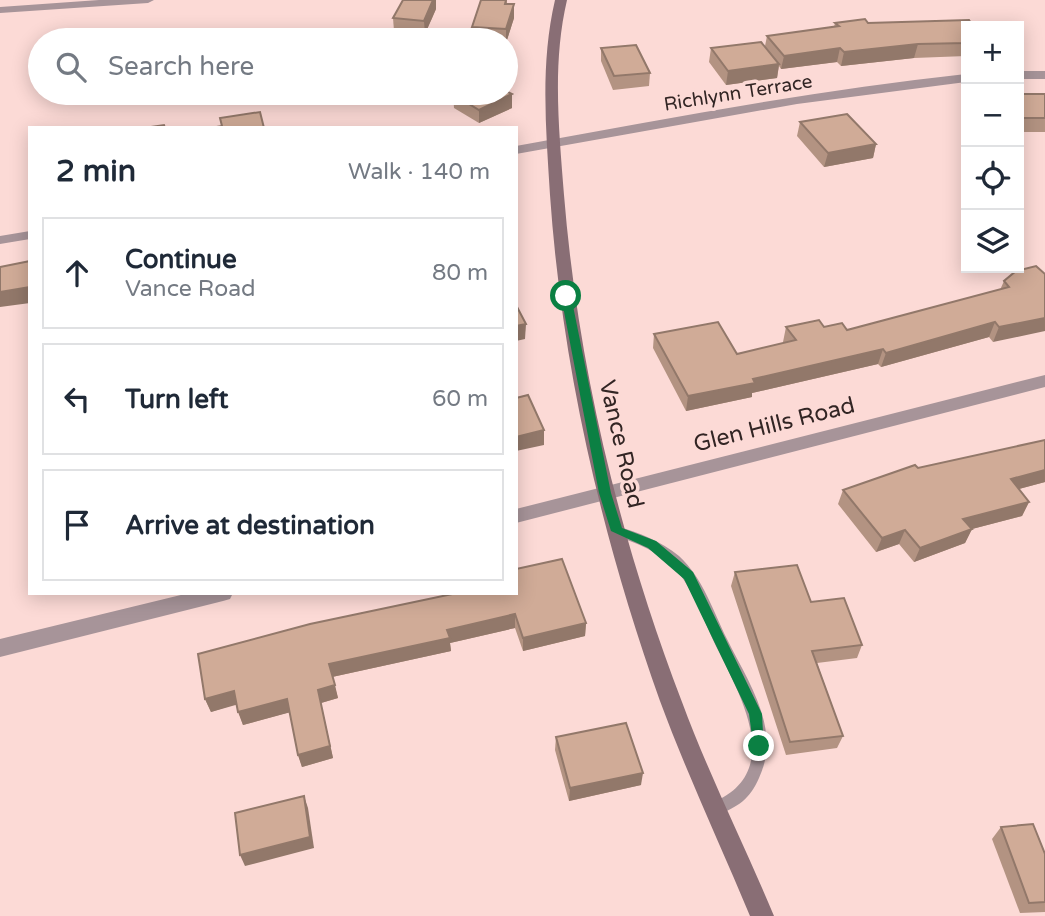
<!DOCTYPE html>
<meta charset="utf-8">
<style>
:root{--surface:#fff;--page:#f6f6f7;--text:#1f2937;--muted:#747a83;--line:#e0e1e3}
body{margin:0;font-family:"Varela Round",sans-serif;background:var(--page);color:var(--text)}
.controls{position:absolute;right:21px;top:21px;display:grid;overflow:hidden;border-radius:0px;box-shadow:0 4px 18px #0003}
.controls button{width:63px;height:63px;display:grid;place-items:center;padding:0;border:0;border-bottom:2px solid var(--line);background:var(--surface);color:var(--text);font:35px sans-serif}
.stop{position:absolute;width:21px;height:21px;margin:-16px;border:5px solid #0b8043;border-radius:50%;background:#fff}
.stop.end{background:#0b8043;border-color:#fff;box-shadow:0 2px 7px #0008}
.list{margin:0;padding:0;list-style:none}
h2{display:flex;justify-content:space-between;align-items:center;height:91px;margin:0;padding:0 28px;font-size:30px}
h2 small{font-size:23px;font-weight:400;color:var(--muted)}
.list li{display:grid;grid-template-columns:46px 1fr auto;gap:21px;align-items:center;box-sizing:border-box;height:112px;margin:0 14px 14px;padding:0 14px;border:2px solid var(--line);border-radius:0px}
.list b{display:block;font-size:26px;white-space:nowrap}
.list p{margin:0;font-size:23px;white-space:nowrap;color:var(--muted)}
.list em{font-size:23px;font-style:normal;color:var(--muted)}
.icon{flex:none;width:38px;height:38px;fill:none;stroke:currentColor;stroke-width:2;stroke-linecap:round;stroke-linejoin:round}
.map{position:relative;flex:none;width:1045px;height:916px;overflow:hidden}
.search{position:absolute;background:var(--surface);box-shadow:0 4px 18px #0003;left:28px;top:28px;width:490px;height:77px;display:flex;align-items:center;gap:18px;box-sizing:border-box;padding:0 24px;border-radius:38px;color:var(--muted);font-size:26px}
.panel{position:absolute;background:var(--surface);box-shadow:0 4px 18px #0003;left:28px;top:126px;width:490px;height:469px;border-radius:0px}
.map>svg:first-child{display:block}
</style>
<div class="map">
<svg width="1045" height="916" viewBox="0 0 1045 916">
<rect width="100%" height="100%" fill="#fcdad6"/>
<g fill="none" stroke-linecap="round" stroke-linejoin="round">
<!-- lane -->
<path fill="#a79499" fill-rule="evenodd" d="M617 526C639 533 661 541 679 556 703 578 713 611 727 639 748 682 782 729 759 778 750 799 738 807 717 815L711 813 709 808 711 803C788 773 738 691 714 642 703 618 694 591 677 571 660 552 636 542 612 535L611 531 612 527Z"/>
<!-- street -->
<g fill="#a79499" fill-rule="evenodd">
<polygon points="99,0 154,0 148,3 0,13 0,7"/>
<rect x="1019" y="71" width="26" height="8"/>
<path d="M966 74V82L797 104 516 154V146C666 119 815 90 966 74Z"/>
<polygon points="30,231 30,239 0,244 0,236"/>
<polygon points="1045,375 1045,387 516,523 516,509"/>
<polygon points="189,593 233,593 230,599 223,601 0,657 0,639"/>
</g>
<!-- secondary -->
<path fill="#896e75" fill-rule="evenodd" d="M555 0H567C552 64 559 130 564 195 578 368 620 540 682 702 709 775 744 844 774 916H750C720 844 687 774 660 701 602 538 562 368 550 195 546 130 540 64 555 0Z"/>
</g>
<!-- wall -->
<g fill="#b39382">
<polygon points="403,0 436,0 436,9 425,34 394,31 393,18"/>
<polygon points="481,0 507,0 507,4 514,18 506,43 506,40 472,40 472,27"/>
<polygon points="835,23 868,23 966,26 966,56 914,58 841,66 837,62 781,69 779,66 777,78 726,85 709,62 711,48 765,46 767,36 834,27"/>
<polygon points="601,48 650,73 649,86 613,90 601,61"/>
<polygon points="453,94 512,108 479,123 454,108"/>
<rect x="1019" y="94" width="26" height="38"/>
<polygon points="800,122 876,144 873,158 824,167 797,136"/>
<polygon points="1036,266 993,342 989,337 881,367 878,364 752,393 752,397 686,411 653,348 654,334 737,354 784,343 783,342 786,327 824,327 847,330 1000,290 1004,281"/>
<polygon points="918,468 1045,482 1019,489 1029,502 1022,516 972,529 965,543 914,562 899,544 876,552 838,504 843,490"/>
<polygon points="735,572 811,602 862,645 857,658 817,663 843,736 837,748 786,755 731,586"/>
<polygon points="457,593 586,623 585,636 523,651 515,628 450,643 451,651 332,677 338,698 321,703 333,758 302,767 298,755 290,712 243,725 236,704 211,712 205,699"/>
<polygon points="556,737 641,785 569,801 555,750"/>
<polygon points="1001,827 1045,854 1045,912 1020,913 992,839"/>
</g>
<!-- shaded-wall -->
<g fill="#92786a">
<polygon points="433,0 436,0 436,9 425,34 424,21"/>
<polygon points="514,4 514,18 506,43 506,29"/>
<polygon points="918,44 914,58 841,66 844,52"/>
<polygon points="840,48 837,62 781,69 784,56"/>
<polygon points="779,64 777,78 726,85 728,71"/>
<polygon points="512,94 512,108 479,123 479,110"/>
<polygon points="876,144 873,158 824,167 828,153"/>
<polygon points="30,287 30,303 0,307 0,292"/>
<polygon points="1045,318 1045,331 993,342 999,327"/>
<polygon points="995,322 989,337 881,367 886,353"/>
<polygon points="526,324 525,339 516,341 516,326"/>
<polygon points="883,349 878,364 752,393 752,397 686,411 688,396 753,379"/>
<polygon points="544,430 544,445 516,451 516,437"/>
<polygon points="1045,470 1045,482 1004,493 1011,479"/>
<polygon points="1029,502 1022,516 972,529 965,543 914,562 920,548 963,519"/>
<polygon points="905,530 899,544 876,552 882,538"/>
<polygon points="515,614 515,628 450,643 451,651 332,677 329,664 447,630"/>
<polygon points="586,623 585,636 523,651 523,638"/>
<polygon points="335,685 338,698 321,703 333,758 302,767 298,755 318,690"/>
<polygon points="234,691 239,704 211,712 205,699"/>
<polygon points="287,699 291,712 243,725 238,712"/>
<polygon points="643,773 641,785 569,801 570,788"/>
<polygon points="304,796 308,808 314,848 245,866 240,855"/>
</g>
<!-- building -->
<g fill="#d0ab97" stroke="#92786a" stroke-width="2">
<polygon points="403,0 433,0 424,21 393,18"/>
<polygon points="481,0 506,0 505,4 514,4 506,29 472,27"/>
<polygon points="865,19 868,23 969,20 973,26 966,26 966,43 918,44 844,52 840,48 784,56 767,36 839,26 835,23"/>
<polygon points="761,42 779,64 728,71 711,48"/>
<polygon points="636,45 650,73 614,76 601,48"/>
<polygon points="506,91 512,94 479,110 453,94 457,93 506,93"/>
<rect x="1019" y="94" width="26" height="24"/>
<polygon points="260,112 264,128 211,128 222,126 220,118"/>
<polygon points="847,114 876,144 828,153 800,122"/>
<polygon points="164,125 165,128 144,128"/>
<polygon points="30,261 30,287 0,292 0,267"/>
<polygon points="1036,266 1045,274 1045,318 999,327 995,322 886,353 883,349 753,379 755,383 688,396 654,334 718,322 737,354 796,340 786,327 819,320 824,327 842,323 847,330 1009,287 1004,281 1016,271"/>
<polygon points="516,305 526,324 516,326"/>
<polygon points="528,395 544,430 516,437 516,398"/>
<polygon points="1045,440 1045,470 1011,479 1029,502 963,519 972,529 920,548 905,530 882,538 843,490 915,465 918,468"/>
<polygon points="562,559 586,623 523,638 515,614 447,630 450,638 329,664 335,685 318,690 330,746 298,755 287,699 238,712 234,691 205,699 198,654 310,624 457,593 516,593 516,569"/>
<polygon points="797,565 811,602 844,598 862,645 812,651 843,736 790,742 735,572"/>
<polygon points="626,723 643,773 570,788 556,737"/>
<polygon points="304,796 310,837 240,855 235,813"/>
<polygon points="1033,824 1045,854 1045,902 1029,903 1001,827"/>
</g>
<!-- route -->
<polygon fill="#0b8043" points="566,293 571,296 611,493 622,528 656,541 693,572 762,714 764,751 754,751 749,714 684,579 648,548 611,531 599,493 561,296"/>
<g text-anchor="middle" stroke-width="7" stroke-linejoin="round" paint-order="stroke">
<!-- far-street labels -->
<g font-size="19" fill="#322524" stroke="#fcdad6">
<text transform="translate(738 92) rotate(-9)" y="7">Richlynn Terrace</text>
</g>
<!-- street labels -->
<g font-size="23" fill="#322524" stroke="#fcdad6">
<text transform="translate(774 424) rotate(-14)" y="8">Glen Hills Road</text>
<text transform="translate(622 444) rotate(77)" y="8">Vance Road</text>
</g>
</g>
</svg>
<div class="controls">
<button>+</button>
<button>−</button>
<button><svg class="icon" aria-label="locate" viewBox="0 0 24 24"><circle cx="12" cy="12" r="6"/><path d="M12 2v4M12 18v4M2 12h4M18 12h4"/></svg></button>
<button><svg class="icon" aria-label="layers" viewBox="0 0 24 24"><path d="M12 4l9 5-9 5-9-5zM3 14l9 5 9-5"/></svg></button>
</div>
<div class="stop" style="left:566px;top:296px"></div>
<div class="stop end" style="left:759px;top:746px"></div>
<div class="search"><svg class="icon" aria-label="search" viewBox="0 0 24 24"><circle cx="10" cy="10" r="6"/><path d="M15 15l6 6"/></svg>Search here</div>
<section class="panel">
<h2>2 min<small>Walk · 140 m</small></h2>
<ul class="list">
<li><svg class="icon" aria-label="ahead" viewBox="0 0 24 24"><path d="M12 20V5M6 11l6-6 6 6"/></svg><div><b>Continue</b><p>Vance Road</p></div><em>80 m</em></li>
<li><svg class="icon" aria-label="left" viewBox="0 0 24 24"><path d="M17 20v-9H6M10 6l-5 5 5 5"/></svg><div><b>Turn left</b></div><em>60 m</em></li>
<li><svg class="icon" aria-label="arrive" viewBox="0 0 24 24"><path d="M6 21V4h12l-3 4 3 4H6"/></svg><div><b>Arrive at destination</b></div></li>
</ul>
</section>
</div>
